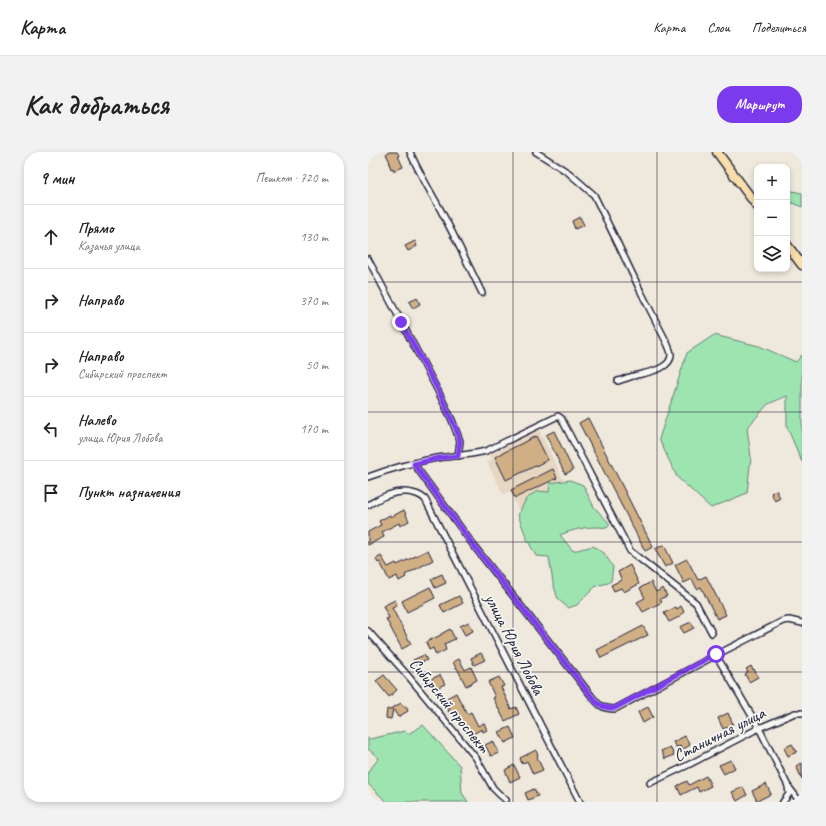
<!DOCTYPE html>
<html lang="ru">
<meta charset="utf-8">
<style>
:root{--surface:#fff;--page:#f2f2f2;--text:#222;--muted:#767676;--line:#e0e0e0;--accent:#7c3aed}
body{margin:0;font-family:Caveat,sans-serif;background:var(--page);color:var(--text)}
.controls{position:absolute;right:12px;top:12px;display:grid;overflow:hidden;border-radius:8px;box-shadow:0 2px 6px #0003}
.controls button{width:36px;height:36px;display:grid;place-items:center;padding:0;border:0;border-bottom:1px solid var(--line);background:var(--surface);color:var(--text);font:20px sans-serif}
.stop{position:absolute;width:12px;height:12px;margin:-9px;border:3px solid #7c3aed;border-radius:50%;background:#fff}
.stop.end{background:#7c3aed;border-color:#fff;box-shadow:0 1px 4px #0008}
.list{margin:0;padding:0;list-style:none}
h2{display:flex;justify-content:space-between;align-items:center;height:52px;margin:0;padding:0 16px;font-size:17px}
h2 small{font-size:13px;font-weight:400;color:var(--muted)}
.list li{display:grid;grid-template-columns:26px 1fr auto;gap:12px;align-items:center;box-sizing:border-box;height:64px;padding:0 16px;border-top:1px solid var(--line)}
.list b{display:block;font-size:15px;white-space:nowrap}
.list p{margin:0;font-size:13px;white-space:nowrap;color:var(--muted)}
.list em{font-size:13px;font-style:normal;color:var(--muted)}
.icon{flex:none;width:22px;height:22px;fill:none;stroke:currentColor;stroke-width:2;stroke-linecap:round;stroke-linejoin:round}
.map{position:relative;flex:none;width:434px;height:650px;overflow:hidden;border-radius:16px}
header{display:flex;align-items:center;gap:24px;box-sizing:border-box;height:56px;padding:0 20px;background:var(--surface);border-bottom:1px solid var(--line)}
header strong{font-size:19px}
nav{display:flex;gap:22px;margin-inline-start:auto;font-size:14px}
.intro{display:flex;align-items:center;justify-content:space-between;box-sizing:border-box;height:96px;padding:0 24px}
h1{margin:0;font-size:28px}
.button{padding:10px 18px;border-radius:16px;background:var(--accent);color:#fff;font-size:14px;font-weight:700}
main{display:flex;gap:24px;padding:0 24px}
aside{flex:1;background:var(--surface);border-radius:16px;box-shadow:0 2px 6px #0003}
.map>svg:first-child{display:block}
</style>
<header>
<strong>Карта</strong>
<nav><a>Карта</a><a>Слои</a><a>Поделиться</a></nav>
</header>
<div class="intro"><h1>Как добраться</h1><a class="button">Маршрут</a></div>
<main>
<aside>
<h2>9 мин<small>Пешком · 720 m</small></h2>
<ul class="list">
<li><svg class="icon" aria-label="ahead" viewBox="0 0 24 24"><path d="M12 20V5M6 11l6-6 6 6"/></svg><div><b>Прямо</b><p>Казачья улица</p></div><em>130 m</em></li>
<li><svg class="icon" aria-label="right" viewBox="0 0 24 24"><path d="M7 20v-9h11M14 6l5 5-5 5"/></svg><div><b>Направо</b></div><em>370 m</em></li>
<li><svg class="icon" aria-label="right" viewBox="0 0 24 24"><path d="M7 20v-9h11M14 6l5 5-5 5"/></svg><div><b>Направо</b><p>Сибирский проспект</p></div><em>50 m</em></li>
<li><svg class="icon" aria-label="left" viewBox="0 0 24 24"><path d="M17 20v-9H6M10 6l-5 5 5 5"/></svg><div><b>Налево</b><p>улица Юрия Лобова</p></div><em>170 m</em></li>
<li><svg class="icon" aria-label="arrive" viewBox="0 0 24 24"><path d="M6 21V4h12l-3 4 3 4H6"/></svg><div><b>Пункт назначения</b></div></li>
</ul>
</aside>
<div class="map">
<svg width="434" height="650" viewBox="0 0 434 650">
<rect width="100%" height="100%" fill="#efe8dc"/>
<filter id="ink" filterUnits="userSpaceOnUse"><feTurbulence type="fractalNoise" baseFrequency=".025" numOctaves="2"/><feDisplacementMap in="SourceGraphic" scale="8" xChannelSelector="R" yChannelSelector="G"/><feConvolveMatrix kernelMatrix="1 2 1 2 8 2 1 2 1" color-interpolation-filters="sRGB"/></filter>
<g filter="url(#ink)">
<!-- built -->
<polygon fill="#e6d7c2" points="171,278 200,337 152,361 141,339 135,342 119,310 124,307 122,303"/>
<!-- green -->
<g fill="#9ee4b0" stroke="#608376">
<polygon points="419,36 424,39 434,41 434,55 419,49"/>
<polygon points="346,183 391,194 428,210 434,203 434,310 419,275 419,244 400,252 379,276 383,305 379,341 343,356 309,325 291,287 319,201"/>
<path d="M202 328 215 333 226 355 242 372 239 376C224 373 206 377 192 383L205 399 225 394 236 401 245 415 243 429 240 431 228 434 209 453 200 456 190 447 185 431 181 405 168 404 159 387 150 363 158 347 169 339 181 340 182 331Z"/>
<polygon points="55,573 92,614 94,641 100,650 19,650 0,632 0,620 11,606 0,597 0,586 2,587 37,579 40,582"/>
</g>
<!-- building -->
<g fill="#d1af84" stroke="#22223b">
<polygon points="21,0 29,0 31,3 30,4 35,15 26,19 25,16 23,17 21,11 22,10 18,2"/>
<polygon points="212,65 216,73 207,77 204,69"/>
<polygon points="47,89 49,94 40,99 37,94"/>
<polygon points="49,146 52,152 45,156 41,150"/>
<polygon points="220,266 285,395 277,399 211,271"/>
<polygon points="186,279 205,318 197,322 178,283"/>
<polygon points="168,284 180,308 138,328 127,305"/>
<polygon points="185,317 189,326 147,346 143,338"/>
<polygon points="408,338 412,346 407,349 403,341"/>
<polygon points="36,358 41,369 32,374 31,371 14,380 16,385 0,393 0,380 13,373 11,369 22,363 23,365"/>
<polygon points="296,393 305,411 297,415 287,397"/>
<polygon points="60,398 65,408 37,423 38,425 31,429 29,424 21,428 12,410 10,411 8,407 13,404 20,415 28,411 29,413"/>
<polygon points="319,407 330,428 338,424 358,463 349,467 333,435 329,437 324,427 316,431 307,413"/>
<polygon points="262,413 271,432 256,440 253,436 246,439 243,433 254,428 250,420"/>
<polygon points="74,422 78,431 67,436 63,427"/>
<polygon points="283,430 288,440 295,436 299,444 292,447 294,450 275,460 269,450 277,446 272,436"/>
<polygon points="62,435 67,446 39,460 34,449"/>
<polygon points="91,444 95,451 76,461 72,453"/>
<polygon points="27,448 29,454 24,456 43,492 34,497 18,467 21,466 15,454"/>
<polygon points="313,454 316,460 312,463 313,464 301,470 296,461 308,455 309,457"/>
<polygon points="101,470 105,479 97,483 92,474"/>
<polygon points="323,470 326,476 316,481 312,475"/>
<polygon points="275,474 280,483 233,506 229,498"/>
<polygon points="82,477 87,487 76,492 78,498 68,503 65,496 61,498 58,490 73,483 73,482"/>
<polygon points="113,501 117,508 106,513 103,506"/>
<polygon points="56,503 59,508 48,513 45,508"/>
<polygon points="91,507 97,518 103,515 109,528 98,534 89,516 88,516 85,510"/>
<polygon points="383,514 385,518 386,517 390,525 381,530 377,522 380,520 378,517"/>
<polygon points="16,523 29,538 21,545 8,529"/>
<polygon points="72,523 77,532 66,537 61,528"/>
<polygon points="131,525 136,534 133,535 143,557 148,555 151,562 137,569 125,546 127,545 120,530"/>
<polygon points="88,541 99,562 103,560 110,574 116,571 119,578 115,580 114,577 101,584 89,559 82,563 80,558 82,557 77,547"/>
<polygon points="33,551 36,555 38,554 40,559 30,565 25,557 23,567 18,566 19,557 21,558"/>
<polygon points="280,555 285,565 275,571 270,560"/>
<polygon points="360,561 365,572 355,577 350,566"/>
<polygon points="142,575 147,586 137,591 131,580"/>
<polygon points="317,584 322,593 314,598 312,594 308,595 305,590"/>
<polygon points="125,589 131,601 123,604 117,593"/>
<polygon points="424,592 429,600 420,604 416,596"/>
<polygon points="302,595 306,603 297,607 293,599"/>
<polygon points="168,598 170,604 169,605 175,618 165,622 159,609 154,612 152,606"/>
<polygon points="363,608 367,616 356,622 351,613"/>
<polygon points="434,611 434,627 428,614"/>
<polygon points="146,613 152,625 142,630 137,618"/>
<polygon points="338,624 343,634 331,640 329,635 313,643 309,634 319,629 321,633"/>
<polygon points="398,632 403,642 389,649 384,639"/>
<polygon points="375,635 379,643 369,649 364,640"/>
<polygon points="166,637 170,644 160,648 157,641"/>
</g>
<g fill="none" stroke-linecap="round" stroke-linejoin="round">
<defs>
<g id="minor">
<path d="M42 0C50 19 61 37 71 55 86 83 100 112 114 141"/>
<path d="M168 0 201 21 226 43 251 94 273 140 300 193C301 196 303 200 303 202 304 219 273 221 262 225 258 226 254 228 250 229"/>
<polyline points="0,107 70,239 84,268 90,284 92,289 90,304"/>
<path d="M46 312 106 394 222 542C230 552 233 557 247 557L348 503 415 469 421 468 434 471"/>
<path d="M0 325C22 317 46 310 69 306 85 304 102 303 118 299L190 264 193 266 262 399 328 451 344 481"/>
<path d="M0 353C7 349 13 345 20 343 32 338 48 339 57 347L212 650"/>
<polyline points="0,479 41,525 108,606 125,636 131,642 138,648"/>
<polyline points="348,503 391,576 420,634 432,650"/>
<polyline points="282,631 320,613 391,576 427,561 434,561"/>
<polyline points="415,650 421,642 420,635"/>
</g>
<g id="trunk">
<polyline points="349,0 389,54"/>
<polyline points="419,93 434,113"/>
</g>
</defs>
<!-- minor casing -->
<use href="#minor" stroke="#22223b" stroke-width="8"/>
<!-- trunk casing -->
<use href="#trunk" stroke="#22223b" stroke-width="11"/>
<!-- minor -->
<use href="#minor" stroke="#f6f6f2" stroke-width="5"/>
<!-- trunk -->
<use href="#trunk" stroke="#f9deab" stroke-width="8"/>
</g>
</g>
<g fill="none" stroke-linecap="round" stroke-linejoin="round" filter="url(#ink)">
<!-- route -->
<path stroke="#7c3aed" stroke-width="5" d="M33 170 70 238 88 277 92 289 90 304 71 306 46 312 106 394 228 550C234 555 239 557 247 556L348 502"/>
</g>
<!-- grid -->
<path fill="none" stroke="#22223b" stroke-width="1" stroke-opacity="0.55" d="M145 0V650M289 0V650M0 130H434M0 260H434M0 390H434M0 520H434"/>
<g text-anchor="middle" stroke-width="3.5" stroke-linejoin="round" paint-order="stroke">
<!-- street labels -->
<g font-size="17" fill="#22223b" stroke="#f6f6f2">
<text transform="translate(147 492) rotate(63)" y="6">улица Юрия Лобова</text>
<text transform="translate(82 553) rotate(51)" y="6">Сибирский проспект</text>
<text transform="translate(351 582) rotate(-27)" y="6">Станичная улица</text>
</g>
</g>
</svg>
<div class="controls">
<button>+</button>
<button>−</button>
<button><svg class="icon" aria-label="layers" viewBox="0 0 24 24"><path d="M12 4l9 5-9 5-9-5zM3 14l9 5 9-5"/></svg></button>
</div>
<div class="stop" style="left:348px;top:502px"></div>
<div class="stop end" style="left:33px;top:170px"></div>
</div>
</main>
